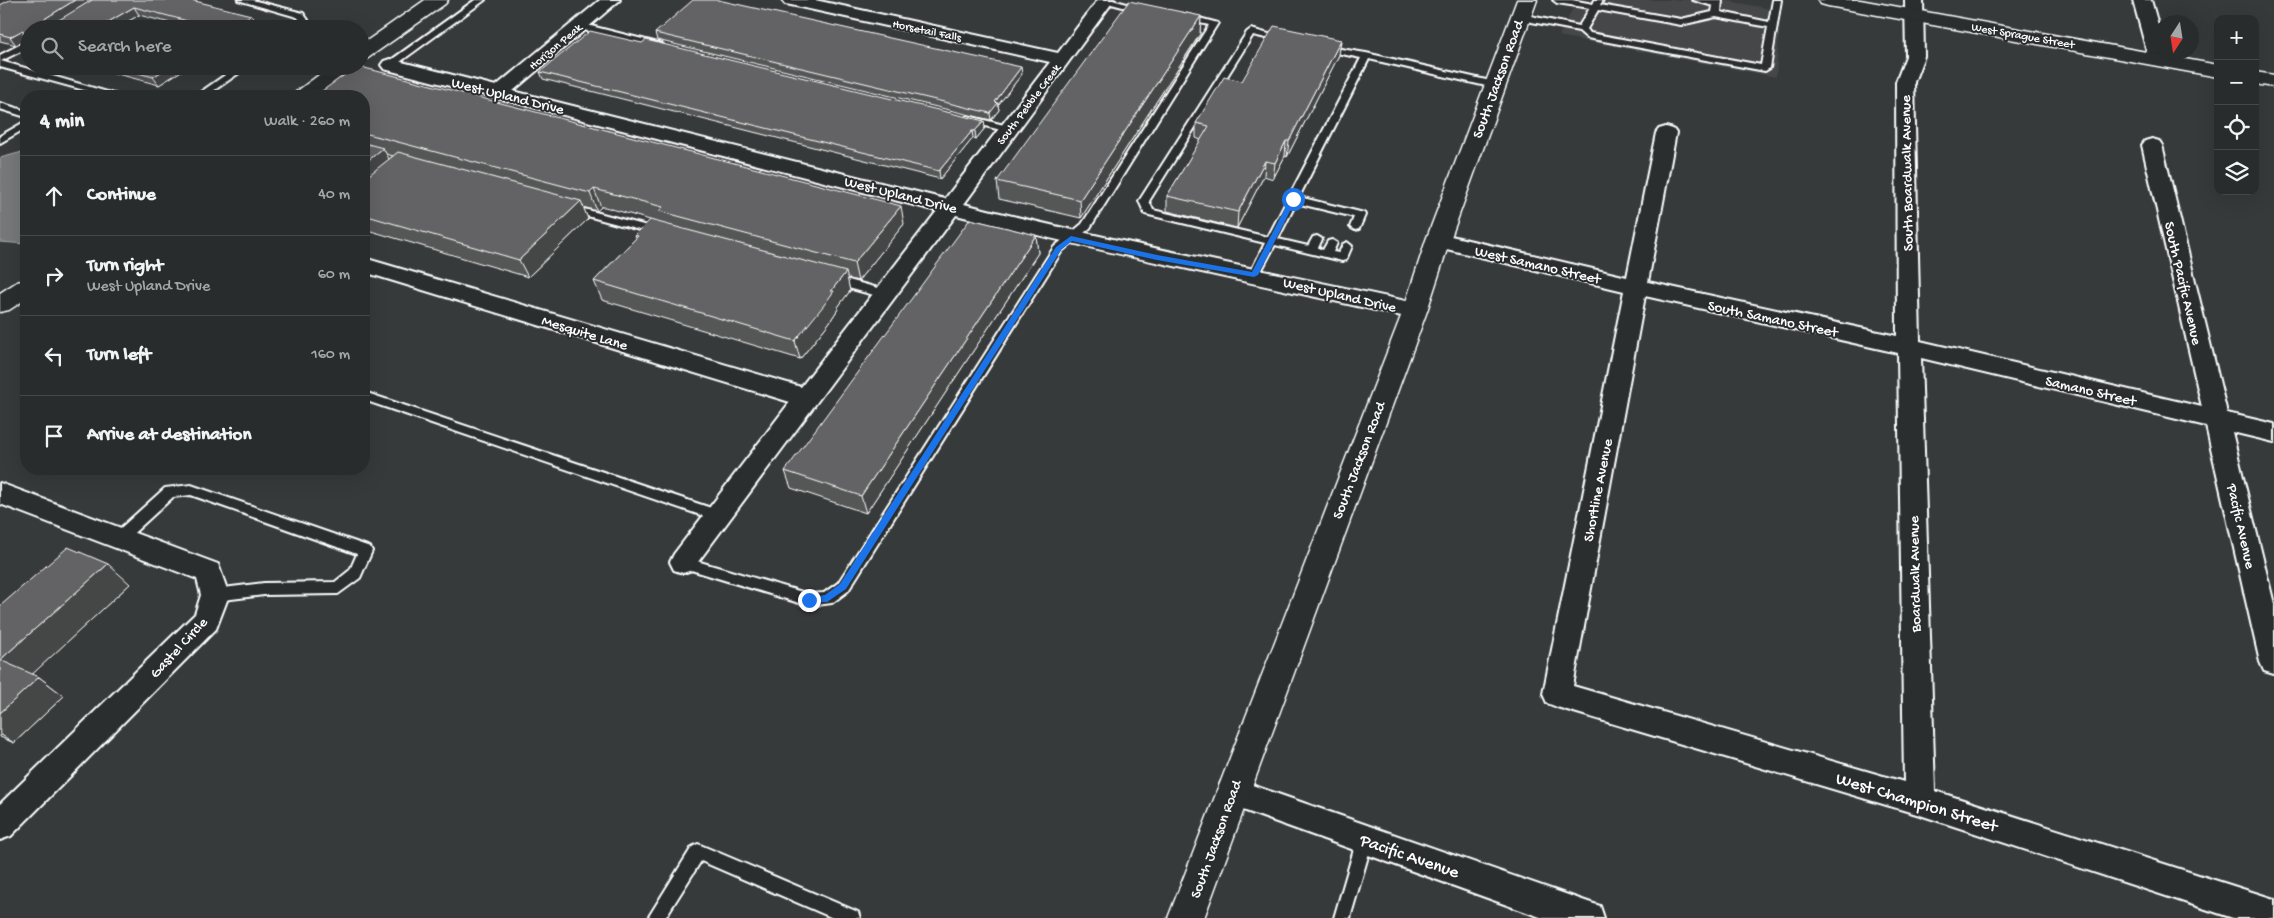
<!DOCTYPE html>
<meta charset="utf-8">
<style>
:root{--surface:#292c2c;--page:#353838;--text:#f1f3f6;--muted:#a5a7a9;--line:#454848}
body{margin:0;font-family:"Gochi Hand",sans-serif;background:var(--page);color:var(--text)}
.controls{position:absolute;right:15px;top:15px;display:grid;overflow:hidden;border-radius:10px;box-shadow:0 5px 20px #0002}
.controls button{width:45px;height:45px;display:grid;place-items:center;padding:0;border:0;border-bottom:1px solid var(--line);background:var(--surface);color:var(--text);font:25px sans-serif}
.compass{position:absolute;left:2154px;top:15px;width:45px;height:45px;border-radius:50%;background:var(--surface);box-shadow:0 5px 20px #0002;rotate:192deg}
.stop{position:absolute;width:15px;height:15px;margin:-11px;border:4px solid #1a73e8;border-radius:50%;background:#fff}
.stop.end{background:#1a73e8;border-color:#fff;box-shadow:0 1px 5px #0008}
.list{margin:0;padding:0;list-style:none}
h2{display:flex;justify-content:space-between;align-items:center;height:65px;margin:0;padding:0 20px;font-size:21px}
h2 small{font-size:16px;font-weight:400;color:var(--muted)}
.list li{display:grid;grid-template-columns:32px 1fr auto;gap:15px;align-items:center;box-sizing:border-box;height:80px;padding:0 20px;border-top:1px solid var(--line)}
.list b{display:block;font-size:19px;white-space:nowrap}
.list p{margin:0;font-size:16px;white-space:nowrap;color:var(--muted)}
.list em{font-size:16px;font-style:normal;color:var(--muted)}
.icon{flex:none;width:28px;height:28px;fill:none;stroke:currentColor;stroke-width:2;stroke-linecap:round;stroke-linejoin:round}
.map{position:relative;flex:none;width:2274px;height:918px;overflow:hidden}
.search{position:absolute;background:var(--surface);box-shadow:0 5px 20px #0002;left:20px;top:20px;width:350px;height:55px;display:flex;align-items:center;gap:12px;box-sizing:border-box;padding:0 18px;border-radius:28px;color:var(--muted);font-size:19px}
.panel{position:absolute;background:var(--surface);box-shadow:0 5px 20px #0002;left:20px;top:90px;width:350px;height:385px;border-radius:20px}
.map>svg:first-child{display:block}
</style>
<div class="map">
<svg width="2274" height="918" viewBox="0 0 2274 918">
<rect width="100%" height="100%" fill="#373a3b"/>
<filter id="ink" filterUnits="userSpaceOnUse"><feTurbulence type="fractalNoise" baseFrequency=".02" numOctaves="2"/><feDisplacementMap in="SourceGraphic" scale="10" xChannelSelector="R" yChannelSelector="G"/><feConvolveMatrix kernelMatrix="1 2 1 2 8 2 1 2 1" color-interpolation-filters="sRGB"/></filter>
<g filter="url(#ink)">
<!-- built -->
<polygon fill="#444748" points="1577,0 1724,0 1781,11 1776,77 1559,36"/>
<!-- water -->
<polygon fill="#767879" stroke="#adaeaf" points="26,151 26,244 0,242 0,158"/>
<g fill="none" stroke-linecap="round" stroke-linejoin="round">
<defs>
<g id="service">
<polygon points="238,0 252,0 303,13 308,20 303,29 294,29 300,20 297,17"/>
<polygon points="475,0 485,0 393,67 387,67 387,63"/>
<polygon points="1096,0 1112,0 1146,9 1142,12"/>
<path d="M1553 0H1572L1593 4 1595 0H1603L1600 5 1681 19 1712 12 1713 6 1693 0H1722L1721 12 1769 22 1773 0H1781L1770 68 1765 71 1587 38 1579 31 1521 20 1517 17 1521 14 1579 26 1590 8 1557 3ZM1598 10 1681 25 1716 17 1768 27 1761 65 1590 33 1587 29Z"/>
<polygon points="1184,14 1218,23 1090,228 1062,251 848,591 832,603 809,606 678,566 676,562 678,558 683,557 809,594 824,593 838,583 1054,247 1082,224 1209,25 1181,19 1180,17"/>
<polygon points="579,23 662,44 664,46 659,49 576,28 575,26"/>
<polygon points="1251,29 1287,39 1283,42 1253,35 1149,201 1153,210 1268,237 1361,58 1322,50 1322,46 1366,53 1495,82 1500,85 1495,88 1369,59 1299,197 1364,213 1365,215 1359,229 1355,230 1350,227 1354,217 1296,203 1278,239 1308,246 1313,237 1317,236 1322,239 1318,248 1323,250 1328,241 1332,240 1337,243 1333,252 1339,253 1343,244 1347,242 1352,246 1346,260 1342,261 1275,245 1259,275 1254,279 1249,275 1265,243 1145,214 1139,201 1247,32"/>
<polygon points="29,40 29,47 1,61 121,96 106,96 0,67 0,55"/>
<polygon points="238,66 249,66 206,96 195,96"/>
<polygon points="0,103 26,111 26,117 0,109"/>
<polygon points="968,116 1012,127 1014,129 1009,132 965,121 963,119"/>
<polygon points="26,121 26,128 0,143 0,136"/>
<polygon points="569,205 662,230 663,232 658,235 565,210 565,206"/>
<polygon points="834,276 889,291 891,294 885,298 830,283 829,280"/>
<polygon points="364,392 723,512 724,516 723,520 718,521 364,400"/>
<polygon points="191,485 370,547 372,551 360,578 338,594 264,595 215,601 210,599 208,595 210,591 215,589 264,583 335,582 350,570 357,554 191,495 173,497 124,542 114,542 112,538 114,534 165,488"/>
<polygon points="1365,831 1371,834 1373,839 1350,918 1334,918 1357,839 1359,834"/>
<polygon points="698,844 858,912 860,918 833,918 701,861 665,918 648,918 692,847"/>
</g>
<g id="minor">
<path d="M600 0H620L513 91 945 199 1050 62 791 5 785 4 782 0H815L1058 53 1098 0H1114L964 204C1113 242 1265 270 1415 303L1423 306 1426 311 1423 316 1415 319C1262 284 1108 254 956 215L692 570 683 573 674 570 670 562 674 554 790 402 364 272V258L801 387 937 211 384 69 381 65 384 61 390 59 496 86Z"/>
<path d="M1905 0H1923L1924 56 1914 82 1920 341 2202 407 2142 145 2145 141 2152 139 2159 141 2162 145 2227 413 2274 424V442L2232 432 2274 604V674L2264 671 2260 662 2206 426 1921 358 1935 791 2274 899V918H2233L1920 815 1557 707 1547 703 1543 694 1624 291 1438 247 1430 245 1427 240 1430 235 1438 233 1627 277 1656 133 1659 129 1666 127 1673 129 1676 133 1648 282 1897 336 1896 82 1906 56ZM1645 296 1898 353 1904 782 1573 686Z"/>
<polygon points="2133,0 2151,0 2162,39 2162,52 2165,52 2167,59 2164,63 2158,64 2152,63 2149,59"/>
<polygon points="0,483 218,564 229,595 216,629 11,836 0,840 0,804 195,614 201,595 197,579 0,504"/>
<polygon points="1232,778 1588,902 1600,906 1604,918 1543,918 1232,806 1221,802 1217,792 1221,782"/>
</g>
<g id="tertiary">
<polygon points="425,0 448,0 445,4 368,58 361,60 361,45"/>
<polygon points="1818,0 1860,0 2218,65 2218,77 1828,6 1821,4"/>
<polygon points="331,66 355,66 316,96 293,96 296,92"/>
<polygon points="2255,72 2274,75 2274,87 2255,84"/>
<polygon points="26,280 26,299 9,310 0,312 0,293 17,282"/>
</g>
<polygon id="secondary" points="1517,0 1537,0 1450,240 1427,311 1204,918 1168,918 1403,311 1426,240"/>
</defs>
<!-- service casing -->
<use href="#service" stroke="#fff" stroke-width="4"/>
<!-- minor casing -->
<use href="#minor" stroke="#fff" stroke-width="4"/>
<!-- tertiary casing -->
<use href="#tertiary" stroke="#fff" stroke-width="3"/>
<!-- secondary casing -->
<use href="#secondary" stroke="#fff" stroke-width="3"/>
<!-- service -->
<use href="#service" fill="#2a2d2e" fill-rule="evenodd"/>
<!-- minor -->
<use href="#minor" fill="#2a2d2e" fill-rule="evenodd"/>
<!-- tertiary -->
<use href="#tertiary" fill="#2a2d2e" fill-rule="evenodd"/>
<!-- secondary -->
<use href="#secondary" fill="#2a2d2e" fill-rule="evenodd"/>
</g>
<!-- wall -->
<g fill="#555657" stroke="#fff" fill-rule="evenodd">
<polygon points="191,0 256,23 247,29 193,29 139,15 115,29 29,29 29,47 24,41 16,45 0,41 0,5"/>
<polygon points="1201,16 1200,34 1081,218 999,199 997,181"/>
<polygon points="655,33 1022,74 998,105 999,110 991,120 657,40"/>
<polygon points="1341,40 1339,55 1287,157 1285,156 1273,179 1264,176 1237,228 1167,211 1167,196 1201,140 1196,138 1196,123"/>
<polygon points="87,66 185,66 186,68 159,85"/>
<polygon points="540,72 984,121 985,128 976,139 973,138 940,179 543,79"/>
<path d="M364 96 904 224 858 281 847 278 850 291 838 307V309L829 323 800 359 602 300 594 281 636 238 635 235 650 220 605 207H601L597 211 583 207 588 219 528 277 364 229ZM386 154 393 156 389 159Z"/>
<polygon points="1036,235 1038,253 866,513 791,488 785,471"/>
<polygon points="130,584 32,674 39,677 64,696 14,743 0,737 0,606"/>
</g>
<!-- shaded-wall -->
<g fill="#454647" stroke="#fff">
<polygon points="75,0 93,0 47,29 41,21"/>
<polygon points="134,7 139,15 115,29 96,29"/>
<polygon points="251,15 256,23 247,29 230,29"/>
<polygon points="1201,16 1200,34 1081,218 1080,200"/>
<polygon points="23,30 29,38 16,45 10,37"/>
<polygon points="1341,40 1339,55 1287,157 1289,141"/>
<polygon points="170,66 185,66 186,68 159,85 153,77"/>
<polygon points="1021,67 1022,74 998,105 999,110 991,120 990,113 995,102"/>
<polygon points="984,121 985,128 976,139 975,131"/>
<polygon points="972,131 973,138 940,179 939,171"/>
<polygon points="1286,141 1285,156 1273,179 1275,163"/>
<polygon points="383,148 393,166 364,190 364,164"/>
<polygon points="1265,161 1264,176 1237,228 1238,212"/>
<polygon points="594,189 601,207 597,211 590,193"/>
<polygon points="581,201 588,219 528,277 519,260"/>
<polygon points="901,206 904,224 858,281 854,263"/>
<polygon points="1036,235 1038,253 866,513 861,496"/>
<polygon points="846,272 850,291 838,307 838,309 829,323 800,359 795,341 831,291"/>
<polygon points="108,564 130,584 26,680 0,660"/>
<polygon points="39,677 64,696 14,743 0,734 0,713"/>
</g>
<!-- building -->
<g fill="#636465" stroke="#fff">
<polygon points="10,0 75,0 41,21 43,23 54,23 92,0 191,0 251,15 230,29 218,29 134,7 96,29 29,29 29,41 24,40 23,30 10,37 0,34 0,5"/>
<polygon points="693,0 718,0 1021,67 995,102 998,103 990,113 655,33"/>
<polygon points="1129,1 1201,16 1080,200 997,181"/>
<polygon points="1274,26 1341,40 1289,141 1286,141 1275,163 1265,161 1238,212 1167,196 1209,126 1196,123 1224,77 1242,81"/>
<polygon points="590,31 642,43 646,40 984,121 975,131 972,131 939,171 540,72"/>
<polygon points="112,66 170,66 153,77"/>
<polygon points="357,66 901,206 854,263 659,211 663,207 598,190 594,189 590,193 364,133 364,96 315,96"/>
<polygon points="364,143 383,148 364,164"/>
<polygon points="398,152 581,201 519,260 364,215 364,179"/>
<polygon points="970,219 1036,235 861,496 785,471"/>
<polygon points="650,220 846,272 831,291 834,291 824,305 795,341 594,281 638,236 635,235"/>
<polygon points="68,547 108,564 0,660 39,677 0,713 0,606"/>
</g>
</g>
<!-- route -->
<polygon fill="#1a73e8" points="1293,197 1296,199 1258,275 1254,277 1157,260 1072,241 1061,250 846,589 827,602 806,603 806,598 825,595 840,584 1056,247 1071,236 1157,255 1252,272 1290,199"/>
<g text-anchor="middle" stroke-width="4" stroke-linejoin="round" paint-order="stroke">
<!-- far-street labels -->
<g font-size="12" fill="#fff" stroke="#2a2d2e">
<text transform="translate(927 30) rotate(12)" y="4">Horsetail Falls</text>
<text transform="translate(2023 35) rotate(10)" y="4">West Sprague Street</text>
<text transform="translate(555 46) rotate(-40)" y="4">Horizon Peak</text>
<text transform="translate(1028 104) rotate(-53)" y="4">South Pebble Creek</text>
</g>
<!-- street labels -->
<g font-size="15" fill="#fff" stroke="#2a2d2e">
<text transform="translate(1497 79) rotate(-70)" y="5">South Jackson Road</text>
<text transform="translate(508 95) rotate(14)" y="5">West Upland Drive</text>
<text transform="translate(1906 173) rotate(-91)" y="5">South Boardwalk Avenue</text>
<text transform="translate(901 194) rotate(14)" y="5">West Upland Drive</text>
<text transform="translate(1538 264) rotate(13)" y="5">West Samano Street</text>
<text transform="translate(2184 283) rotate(77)" y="5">South Pacific Avenue</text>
<text transform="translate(1340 294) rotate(13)" y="5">West Upland Drive</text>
<text transform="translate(1773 318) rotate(12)" y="5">South Samano Street</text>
<text transform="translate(585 332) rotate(17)" y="5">Mesquite Lane</text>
<text transform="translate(2091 390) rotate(13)" y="5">Samano Street</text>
<text transform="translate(1358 460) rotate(-69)" y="5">South Jackson Road</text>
<text transform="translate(1597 490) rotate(-79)" y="5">Shortline Avenue</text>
<text transform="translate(2242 526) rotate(77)" y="5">Pacific Avenue</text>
<text transform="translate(1914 574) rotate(-91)" y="5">Boardwalk Avenue</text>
<text transform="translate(178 647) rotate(-47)" y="5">Gastel Circle</text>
<text transform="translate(1215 839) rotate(-70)" y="5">South Jackson Road</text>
</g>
<!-- near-street labels -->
<g font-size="18" fill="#fff" stroke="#2a2d2e">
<text transform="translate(1917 801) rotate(17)" y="6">West Champion Street</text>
<text transform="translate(1410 855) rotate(19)" y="6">Pacific Avenue</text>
</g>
</g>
</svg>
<div class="controls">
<button>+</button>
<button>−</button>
<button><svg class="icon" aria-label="locate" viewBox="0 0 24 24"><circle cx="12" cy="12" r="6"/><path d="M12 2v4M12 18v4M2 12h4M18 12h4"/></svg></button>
<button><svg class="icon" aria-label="layers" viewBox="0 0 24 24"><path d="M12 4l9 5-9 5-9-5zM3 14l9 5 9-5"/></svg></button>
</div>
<svg class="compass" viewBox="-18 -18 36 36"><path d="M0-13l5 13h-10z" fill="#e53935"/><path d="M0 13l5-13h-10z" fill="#a5a7a9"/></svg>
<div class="stop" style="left:1293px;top:199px"></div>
<div class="stop end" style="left:809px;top:600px"></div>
<div class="search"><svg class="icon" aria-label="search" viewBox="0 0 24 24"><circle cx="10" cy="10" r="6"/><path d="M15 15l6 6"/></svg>Search here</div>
<section class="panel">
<h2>4 min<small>Walk · 260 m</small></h2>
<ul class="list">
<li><svg class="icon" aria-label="ahead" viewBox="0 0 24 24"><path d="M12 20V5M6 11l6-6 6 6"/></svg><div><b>Continue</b></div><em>40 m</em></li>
<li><svg class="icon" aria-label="right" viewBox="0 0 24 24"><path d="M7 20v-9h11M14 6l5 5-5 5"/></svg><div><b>Turn right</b><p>West Upland Drive</p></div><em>60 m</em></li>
<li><svg class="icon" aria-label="left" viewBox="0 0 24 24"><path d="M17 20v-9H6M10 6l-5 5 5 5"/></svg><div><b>Turn left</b></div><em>160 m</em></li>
<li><svg class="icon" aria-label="arrive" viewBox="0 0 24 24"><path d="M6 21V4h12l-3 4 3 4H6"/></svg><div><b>Arrive at destination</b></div></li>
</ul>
</section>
</div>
